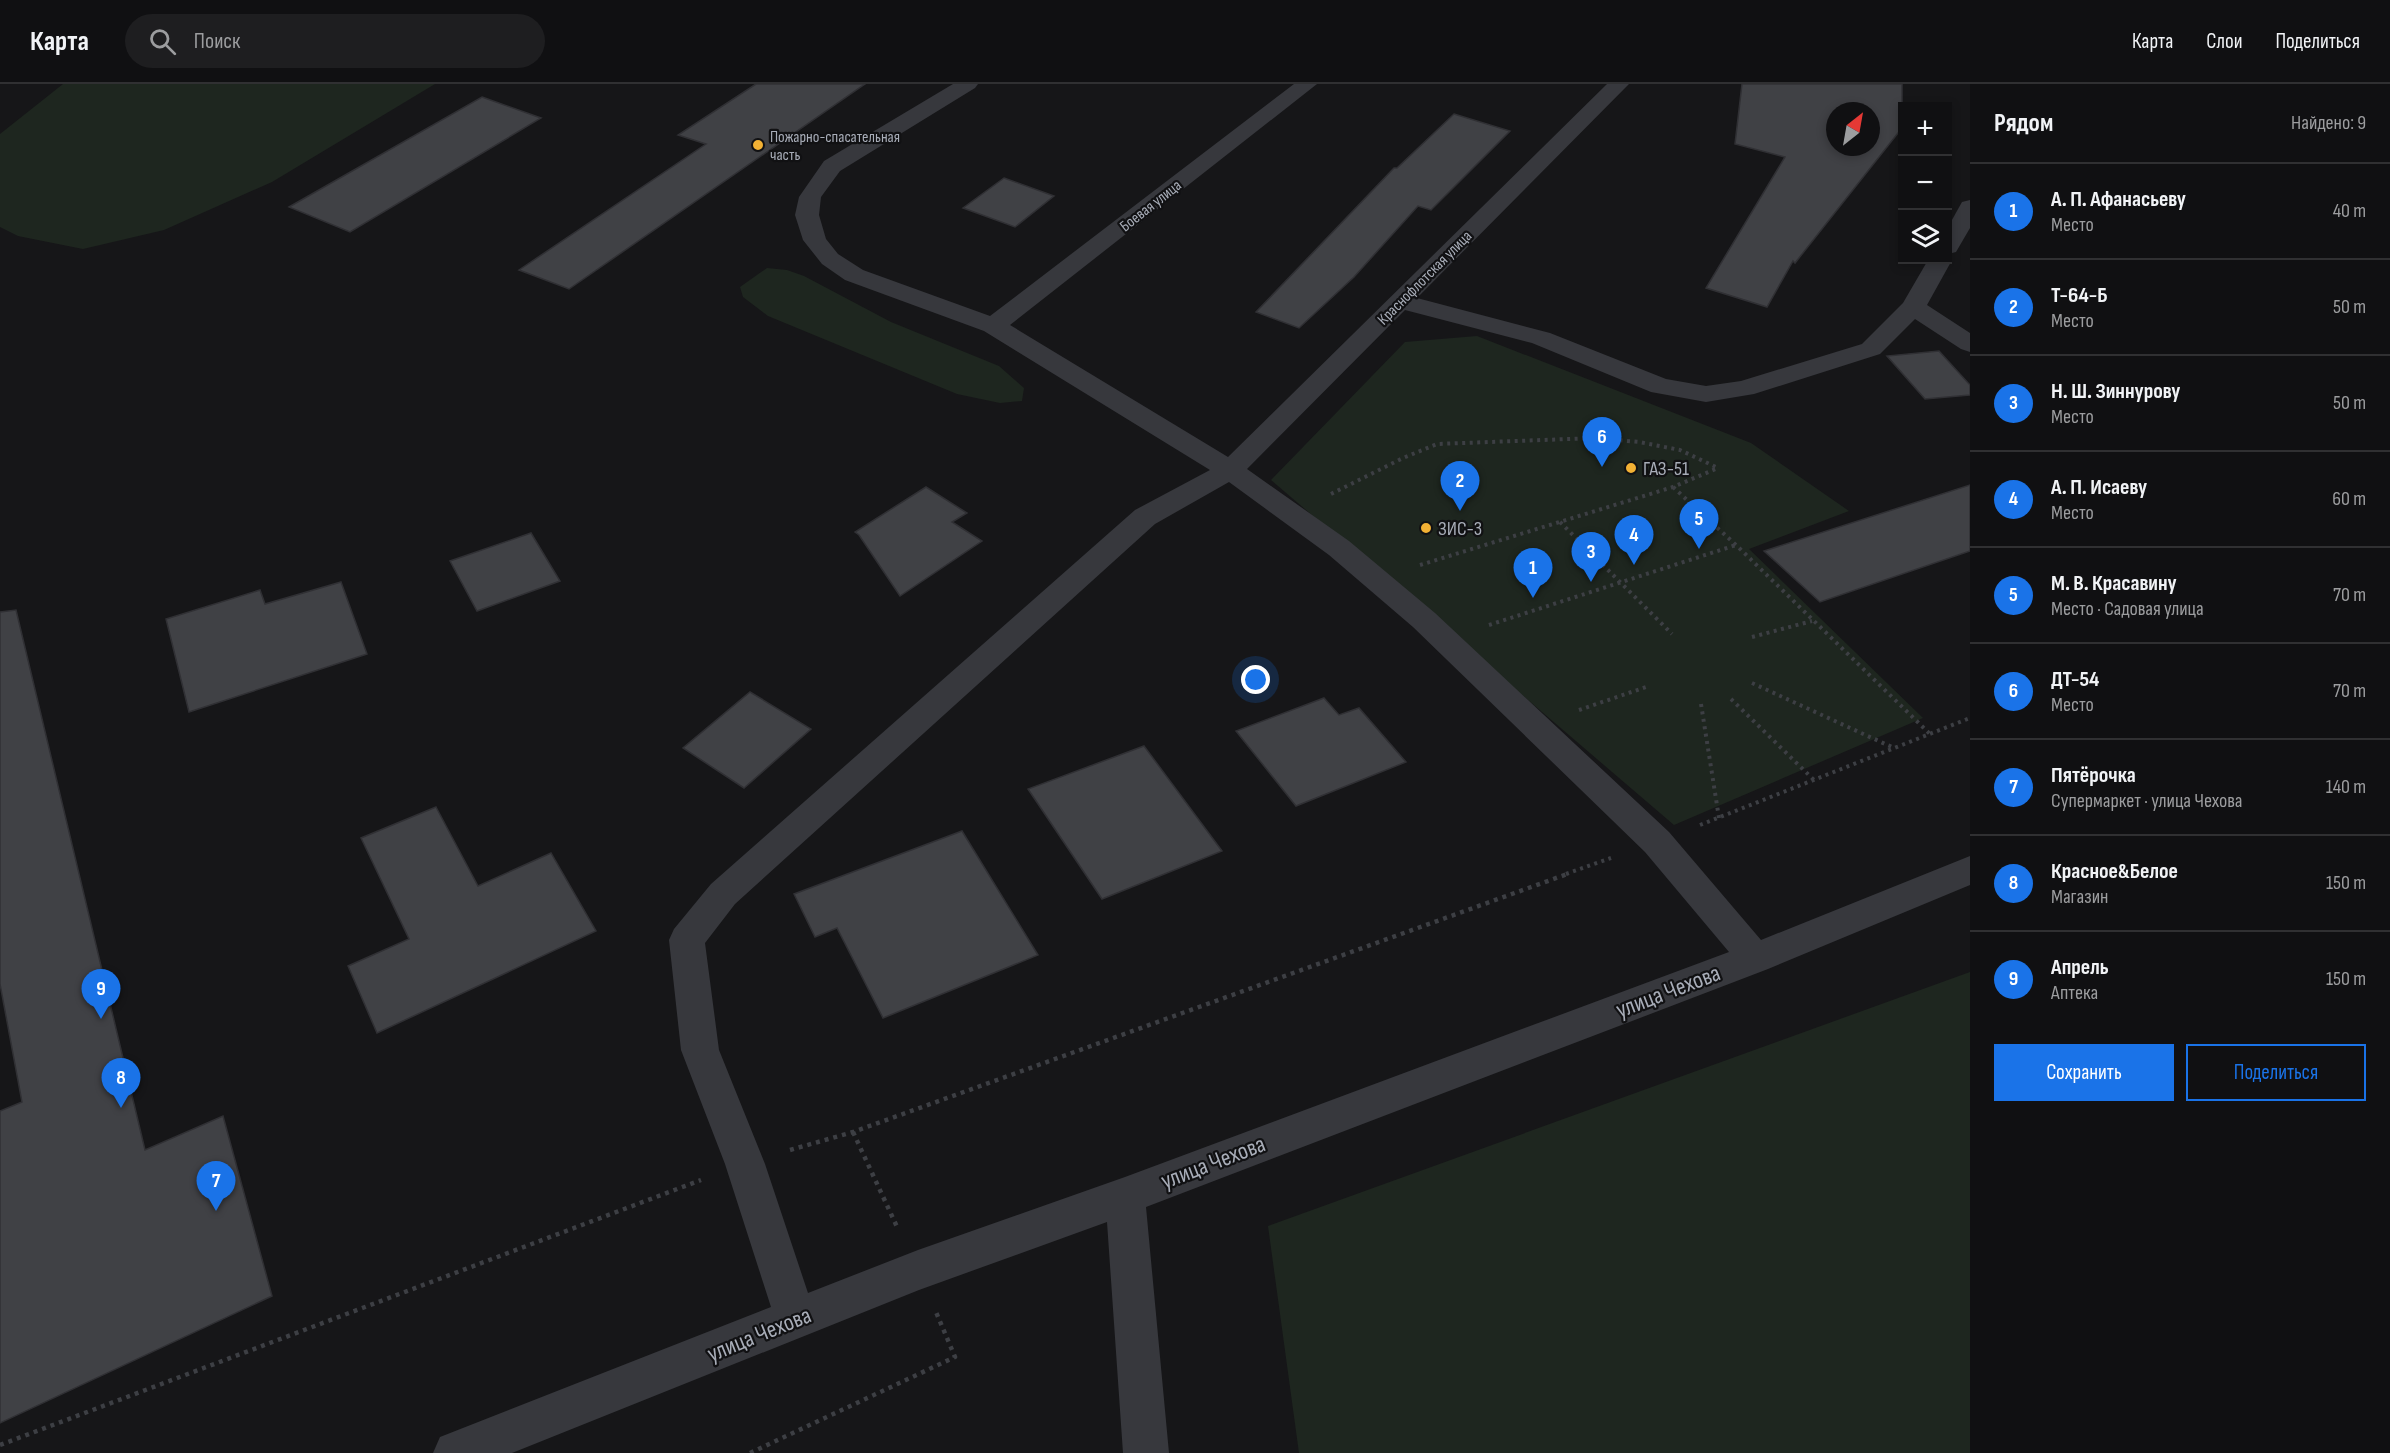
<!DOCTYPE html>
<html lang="ru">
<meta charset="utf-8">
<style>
:root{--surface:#101012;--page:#1e1e20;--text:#f1f3f6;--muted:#9c9d9f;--line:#303032;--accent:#1a73e8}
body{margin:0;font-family:"Sofia Sans Condensed",sans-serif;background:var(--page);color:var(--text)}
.controls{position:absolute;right:18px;top:18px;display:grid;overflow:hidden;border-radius:0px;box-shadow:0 3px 9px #0003}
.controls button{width:54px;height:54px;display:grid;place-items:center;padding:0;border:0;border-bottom:2px solid var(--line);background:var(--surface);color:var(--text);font:30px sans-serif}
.compass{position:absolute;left:1826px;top:18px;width:54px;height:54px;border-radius:50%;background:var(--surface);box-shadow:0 3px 9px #0003;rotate:31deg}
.you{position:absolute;left:1256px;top:596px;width:21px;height:21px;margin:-15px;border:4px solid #fff;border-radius:50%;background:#1a73e8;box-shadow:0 0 0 9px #1a73e833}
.badge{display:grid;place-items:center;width:39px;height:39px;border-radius:50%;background:var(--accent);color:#fff;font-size:20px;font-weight:700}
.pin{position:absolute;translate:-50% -50px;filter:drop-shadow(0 2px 3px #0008)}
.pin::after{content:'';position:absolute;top:32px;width:21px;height:18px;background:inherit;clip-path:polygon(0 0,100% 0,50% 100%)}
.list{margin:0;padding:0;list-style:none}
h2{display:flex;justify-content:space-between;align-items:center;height:78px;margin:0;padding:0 24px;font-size:26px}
h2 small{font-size:20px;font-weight:400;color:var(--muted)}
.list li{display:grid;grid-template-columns:39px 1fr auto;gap:18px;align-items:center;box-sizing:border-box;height:96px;padding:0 24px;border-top:2px solid var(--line)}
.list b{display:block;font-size:22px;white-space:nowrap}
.list p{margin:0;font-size:20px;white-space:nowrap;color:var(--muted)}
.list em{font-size:20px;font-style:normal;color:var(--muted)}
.actions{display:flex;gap:12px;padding:18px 24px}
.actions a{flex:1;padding:14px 0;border:2px solid var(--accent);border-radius:0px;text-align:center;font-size:21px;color:var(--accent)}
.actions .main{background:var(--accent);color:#fff}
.icon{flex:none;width:33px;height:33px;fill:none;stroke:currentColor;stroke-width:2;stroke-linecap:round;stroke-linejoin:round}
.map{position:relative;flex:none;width:1970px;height:1369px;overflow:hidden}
header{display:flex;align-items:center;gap:36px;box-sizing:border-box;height:84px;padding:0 30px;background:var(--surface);border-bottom:2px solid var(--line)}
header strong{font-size:28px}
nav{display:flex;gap:33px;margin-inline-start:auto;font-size:21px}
.search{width:420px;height:54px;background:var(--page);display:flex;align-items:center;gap:15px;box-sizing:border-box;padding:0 21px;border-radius:33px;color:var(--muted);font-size:22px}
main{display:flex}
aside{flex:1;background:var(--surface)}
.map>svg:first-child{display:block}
</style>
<header>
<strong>Карта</strong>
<div class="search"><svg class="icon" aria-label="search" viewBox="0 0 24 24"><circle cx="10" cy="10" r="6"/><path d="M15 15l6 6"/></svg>Поиск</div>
<nav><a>Карта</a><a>Слои</a><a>Поделиться</a></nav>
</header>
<main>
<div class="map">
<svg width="1970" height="1369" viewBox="0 0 1970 1369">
<rect width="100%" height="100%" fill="#161618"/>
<!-- green -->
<g fill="#1e261f">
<polygon points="63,0 435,0 272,98 164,146 83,165 18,152 0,143 0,50"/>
<polygon points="767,184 787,186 804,192 891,238 999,282 1024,304 1022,317 1000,319 957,310 768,232 743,213 740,203"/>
<polygon points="1477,252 1751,359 1849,427 1749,465 1923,634 1674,741 1271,396 1405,258"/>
<polygon points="1970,888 1970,1369 1299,1369 1268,1142"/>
</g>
<!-- building -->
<g fill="#404145" stroke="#303034" stroke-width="1.5" fill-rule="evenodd">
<polygon points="756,0 865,0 569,205 519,186 706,60 678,51"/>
<path d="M1742 0H1902V44L1795 179 1793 177 1767 223 1706 204 1785 73 1735 60ZM1835 27H1871V63H1835Z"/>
<polygon points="482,13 541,34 350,148 289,123"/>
<polygon points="1454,30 1510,47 1431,126 1418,122 1354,193 1299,244 1256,228 1394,84 1397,84"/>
<polygon points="1004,94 1054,112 1015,143 963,124"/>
<polygon points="1939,267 1970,301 1970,311 1925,315 1887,272"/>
<polygon points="1970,401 1970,467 1820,518 1764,467"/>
<polygon points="926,403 967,429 952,438 982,457 900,512 859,451 855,448"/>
<polygon points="531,449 560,497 477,527 450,477"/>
<polygon points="341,498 367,570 189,628 166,535 260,506 265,520"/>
<polygon points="16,526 145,1066 223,1032 272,1212 0,1339 0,1027 22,1018 0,900 0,528"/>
<polygon points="750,608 811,645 744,704 683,664"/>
<polygon points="1324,614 1339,631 1359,624 1406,678 1296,722 1236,647"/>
<polygon points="1144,662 1222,767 1102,815 1028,705"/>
<polygon points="436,723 478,802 551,769 596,847 377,949 348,882 409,855 361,754"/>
<polygon points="962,747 1038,871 883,934 837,844 815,853 794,810"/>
</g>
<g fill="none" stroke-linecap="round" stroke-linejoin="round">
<!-- path-far1 -->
<g stroke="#3d3f44" stroke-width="4" stroke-dasharray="3 4.5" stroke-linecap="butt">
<polyline points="1673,403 1736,461 1930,650"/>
<polyline points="1331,410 1403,374 1437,360 1595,354 1639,358 1680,366 1718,384"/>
<polyline points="1560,438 1672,550"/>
<polyline points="1420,481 1673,403 1718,384"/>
<polyline points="1489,541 1736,461"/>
<polyline points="1752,553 1812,537"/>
<polyline points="1752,599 1894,664"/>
<polyline points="1731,615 1814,696"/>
<polyline points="1701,620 1719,734"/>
<polyline points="1579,626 1649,602"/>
<polyline points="1700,741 1970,634"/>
<polyline points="1566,790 1611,774"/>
</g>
<!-- path -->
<g stroke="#3d3f44" stroke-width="4.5" stroke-dasharray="4 5" stroke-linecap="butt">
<polyline points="853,1048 898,1145"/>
<polyline points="790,1066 853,1048 1570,789"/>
<polyline points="0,1361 701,1096"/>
<polyline points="750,1369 955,1273 936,1228"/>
</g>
<!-- minor -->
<g fill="#37383d" fill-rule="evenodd">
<path d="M953 0H978L975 4 840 87 821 113 819 131 826 155 838 170 863 186 990 232 1294 0H1317L1010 241 1228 373 1607 0H1629L1417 214 1550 249 1666 295 1706 302 1741 297 1862 260 1903 219 1928 176H1948V171L1952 176 1927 221 1970 249V268L1961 265 1915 235 1880 270 1754 310 1706 318 1651 308 1532 259 1405 226 1247 385 1349 457 1435 529 1669 748 1761 856 1970 772V801L1768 885 1146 1123 1169 1369H1123L1107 1138 919 1206 512 1369H433L440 1353 771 1223 725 1080 681 966 669 856 674 845 711 800 1135 426 1210 386 984 247 845 196 822 180 803 156 795 131 799 113 824 77ZM1229 398 1329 471 1413 543 1645 768 1729 868 1125 1093 918 1166 808 1209 765 1080 719 966 705 859 735 820 1155 440Z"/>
<polygon points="1970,116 1970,144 1956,168 1948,170 1948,143 1962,118"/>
</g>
</g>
<!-- markers -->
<g fill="#f2b134" stroke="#111113" stroke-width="2">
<circle cx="758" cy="61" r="6"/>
<circle cx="1631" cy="384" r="6"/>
<circle cx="1426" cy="444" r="6"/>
</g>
<g text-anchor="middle" stroke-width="4.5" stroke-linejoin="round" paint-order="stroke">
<!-- far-poi labels -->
<g font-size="16" fill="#a8adb8" stroke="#111113" text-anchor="start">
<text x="770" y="58">Пожарно-спасательная<tspan x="770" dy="18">часть</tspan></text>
</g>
<!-- far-street labels -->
<g font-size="16" fill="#a8adb8" stroke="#111113">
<text transform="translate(1150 121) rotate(-38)" y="6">Боевая улица</text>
<text transform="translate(1424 193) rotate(-45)" y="6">Краснофлотская улица</text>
</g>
<!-- poi labels -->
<g font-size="20" fill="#a8adb8" stroke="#111113" text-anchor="start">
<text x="1643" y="391">ГАЗ-51</text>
<text x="1438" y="451">ЗИС-3</text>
</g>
<!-- near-street labels -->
<g font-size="24" fill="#a8adb8" stroke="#111113">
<text transform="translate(1668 907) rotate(-21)" y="8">улица Чехова</text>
<text transform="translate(1213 1078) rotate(-21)" y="8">улица Чехова</text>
<text transform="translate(759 1250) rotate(-22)" y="8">улица Чехова</text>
</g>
</g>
</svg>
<div class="controls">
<button>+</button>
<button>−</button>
<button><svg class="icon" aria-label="layers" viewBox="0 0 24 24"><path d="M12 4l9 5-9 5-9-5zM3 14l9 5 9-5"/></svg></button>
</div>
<svg class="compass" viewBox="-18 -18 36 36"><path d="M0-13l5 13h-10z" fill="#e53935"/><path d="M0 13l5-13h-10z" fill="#9c9d9f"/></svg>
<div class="you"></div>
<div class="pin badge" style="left:1533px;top:514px">1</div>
<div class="pin badge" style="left:1460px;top:427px">2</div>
<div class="pin badge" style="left:1591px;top:498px">3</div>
<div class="pin badge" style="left:1634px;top:481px">4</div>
<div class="pin badge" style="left:1699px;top:465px">5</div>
<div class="pin badge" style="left:1602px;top:383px">6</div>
<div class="pin badge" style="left:216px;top:1127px">7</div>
<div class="pin badge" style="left:121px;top:1024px">8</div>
<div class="pin badge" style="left:101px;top:935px">9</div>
</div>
<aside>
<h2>Рядом<small>Найдено: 9</small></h2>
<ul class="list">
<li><span class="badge">1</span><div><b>А. П. Афанасьеву</b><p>Место</p></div><em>40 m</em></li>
<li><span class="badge">2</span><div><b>Т-64-Б</b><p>Место</p></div><em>50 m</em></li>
<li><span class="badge">3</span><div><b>Н. Ш. Зиннурову</b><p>Место</p></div><em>50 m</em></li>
<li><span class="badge">4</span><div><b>А. П. Исаеву</b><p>Место</p></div><em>60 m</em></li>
<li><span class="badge">5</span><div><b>М. В. Красавину</b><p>Место · Садовая улица</p></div><em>70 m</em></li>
<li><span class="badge">6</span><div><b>ДТ-54</b><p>Место</p></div><em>70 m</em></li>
<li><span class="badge">7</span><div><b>Пятёрочка</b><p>Супермаркет · улица Чехова</p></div><em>140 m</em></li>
<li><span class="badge">8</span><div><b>Красное&amp;Белое</b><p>Магазин</p></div><em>150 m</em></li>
<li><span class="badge">9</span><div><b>Апрель</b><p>Аптека</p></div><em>150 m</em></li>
</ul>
<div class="actions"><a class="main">Сохранить</a><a>Поделиться</a></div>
</aside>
</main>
